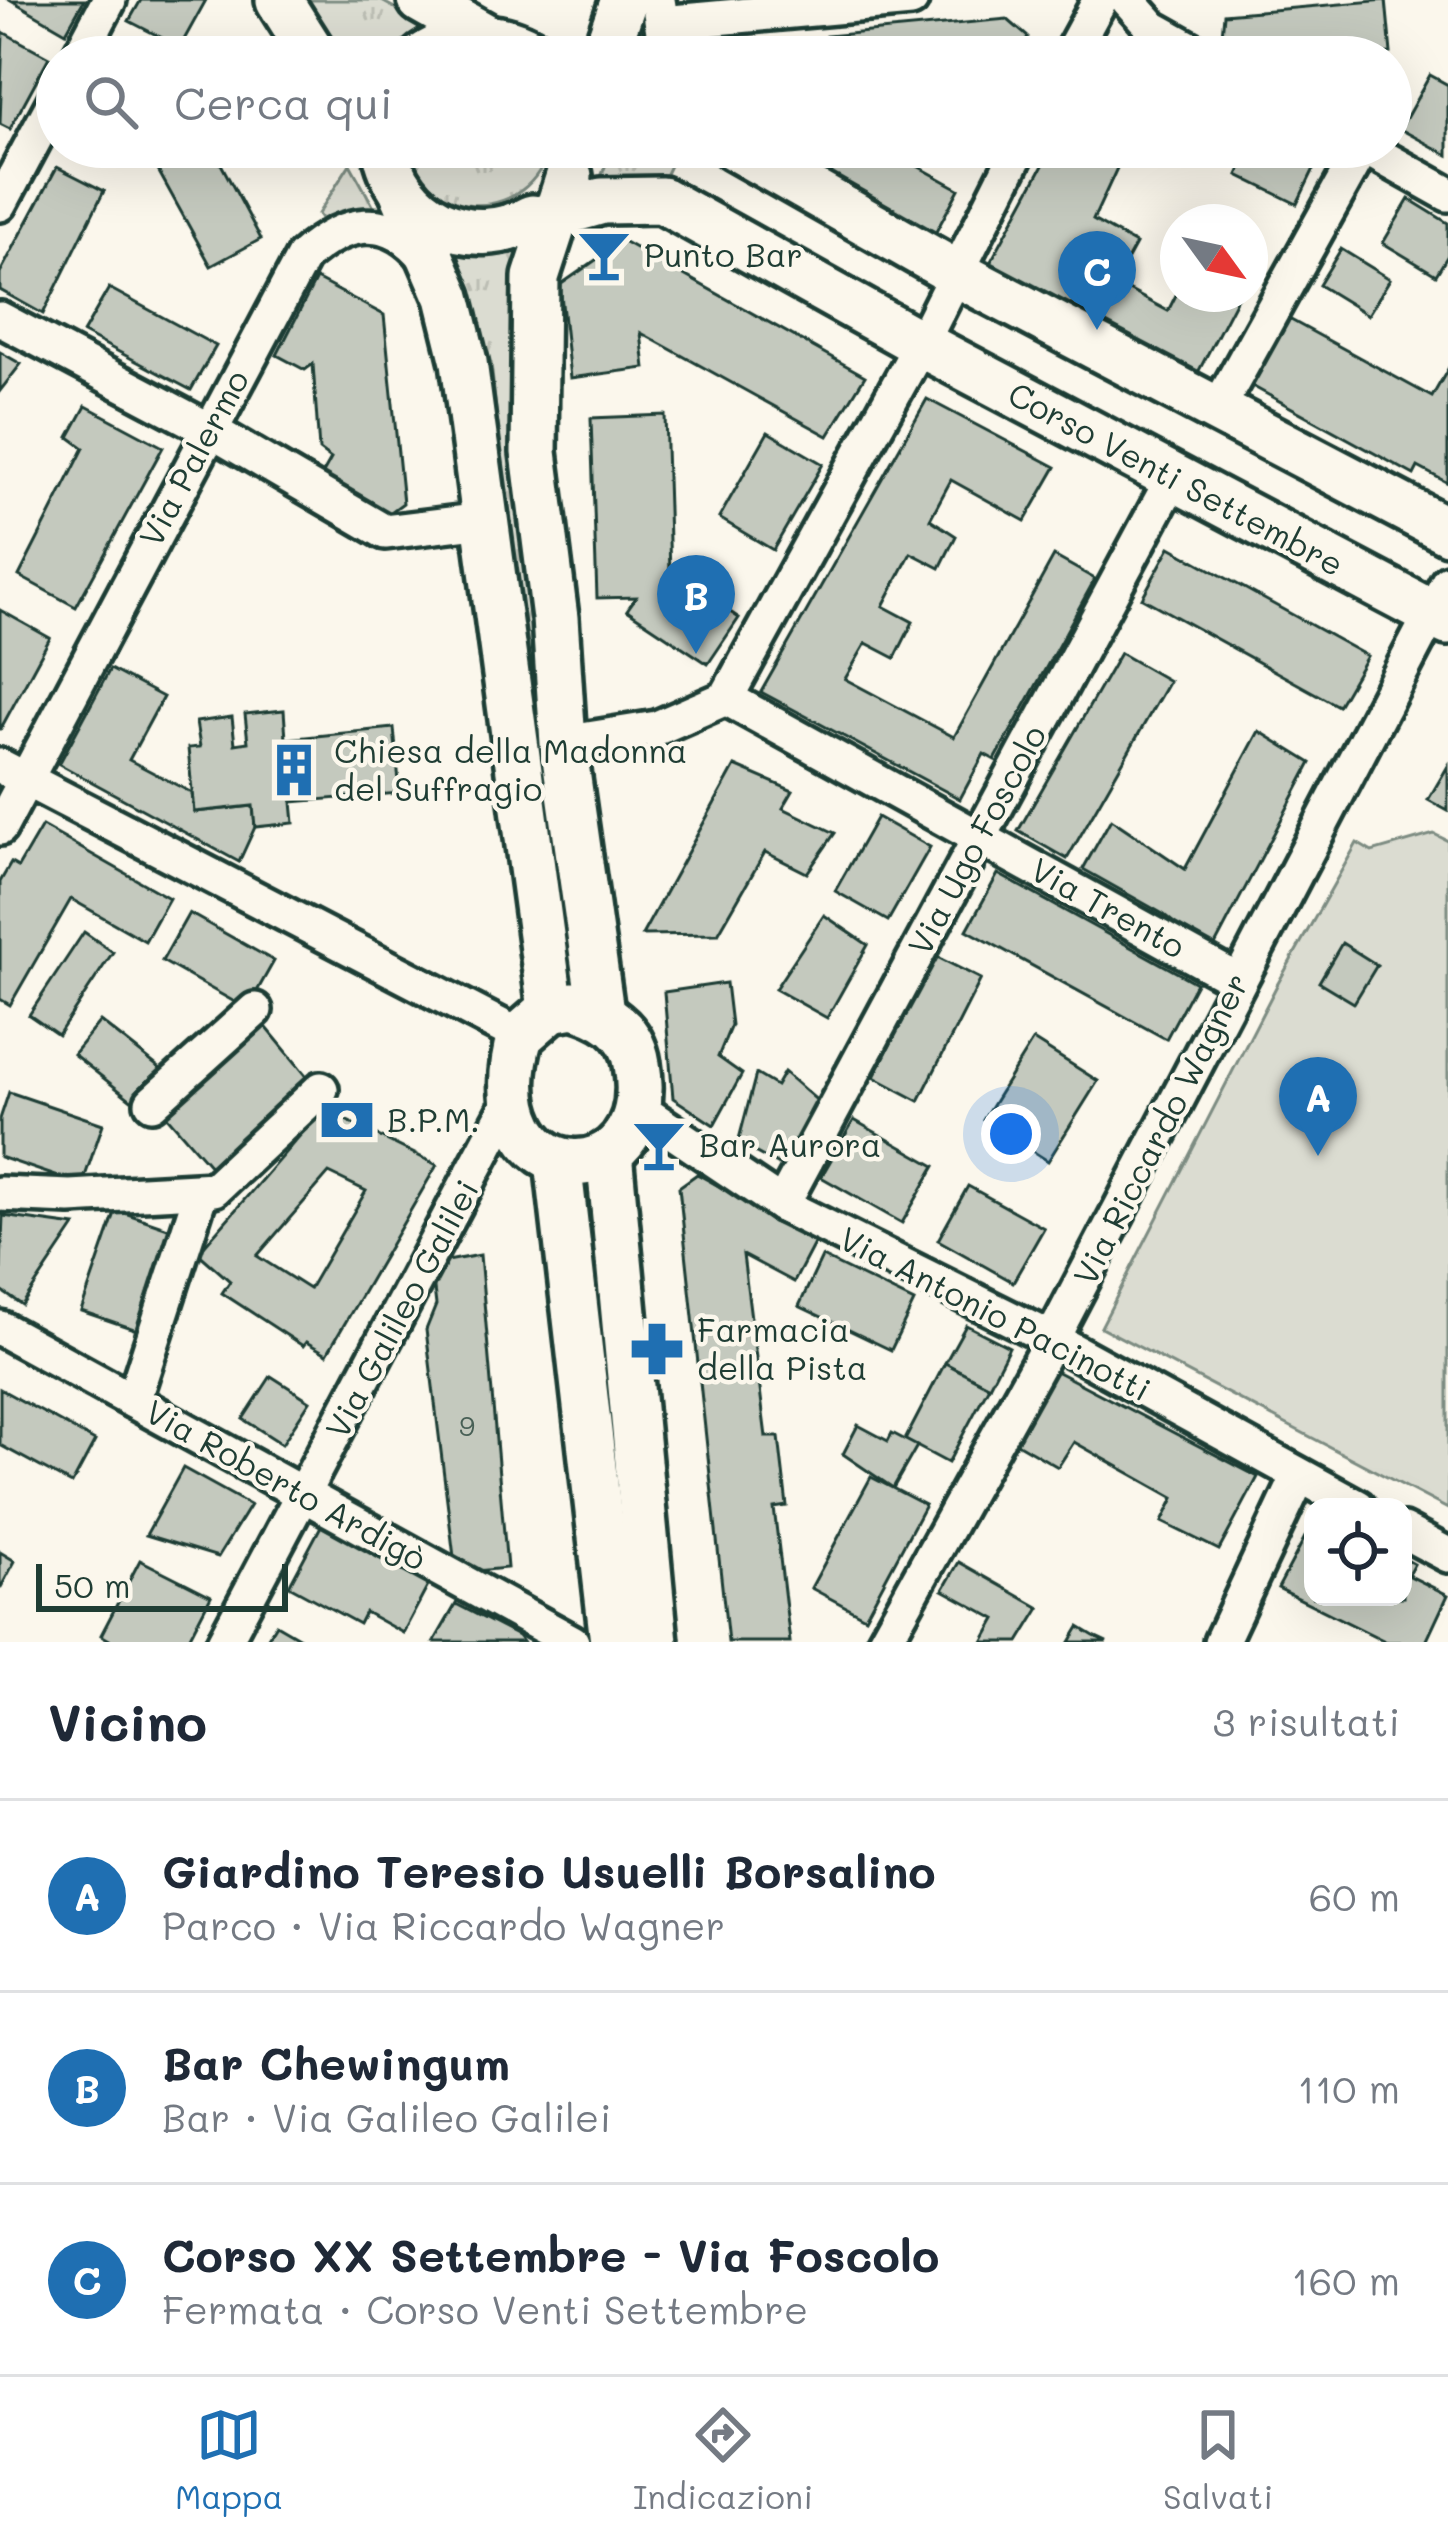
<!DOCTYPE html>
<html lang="it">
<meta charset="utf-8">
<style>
:root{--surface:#fff;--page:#f2f2f3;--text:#1f2937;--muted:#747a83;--line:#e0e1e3;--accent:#1f6fb2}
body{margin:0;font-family:Mali,sans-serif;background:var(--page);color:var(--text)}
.controls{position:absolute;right:36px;bottom:36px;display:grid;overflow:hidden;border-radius:24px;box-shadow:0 12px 48px #0002}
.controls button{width:108px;height:108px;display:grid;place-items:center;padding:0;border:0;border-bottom:3px solid var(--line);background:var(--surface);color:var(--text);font:60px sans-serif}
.compass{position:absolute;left:1160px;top:204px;width:108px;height:108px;border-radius:50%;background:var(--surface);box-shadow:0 12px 48px #0002;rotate:123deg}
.scale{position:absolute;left:36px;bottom:30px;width:252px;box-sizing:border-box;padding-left:12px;border:6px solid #1f3d34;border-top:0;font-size:33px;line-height:42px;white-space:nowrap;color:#1f3d34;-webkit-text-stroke:9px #fbf7ec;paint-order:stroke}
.you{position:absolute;left:1011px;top:1134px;width:42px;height:42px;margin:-30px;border:9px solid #fff;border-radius:50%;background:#1a73e8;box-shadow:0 0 0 18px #1a73e833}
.badge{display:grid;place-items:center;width:78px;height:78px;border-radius:50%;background:var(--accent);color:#fff;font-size:39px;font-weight:700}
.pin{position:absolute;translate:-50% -99px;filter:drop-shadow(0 3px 6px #0008)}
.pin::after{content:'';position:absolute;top:63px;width:42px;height:36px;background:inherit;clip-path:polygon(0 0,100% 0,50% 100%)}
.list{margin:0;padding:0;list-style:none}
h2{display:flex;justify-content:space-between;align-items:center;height:156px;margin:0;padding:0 48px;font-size:51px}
h2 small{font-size:39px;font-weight:400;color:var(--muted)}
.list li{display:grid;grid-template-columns:78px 1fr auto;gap:36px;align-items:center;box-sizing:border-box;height:192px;padding:0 48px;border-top:3px solid var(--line)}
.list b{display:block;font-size:45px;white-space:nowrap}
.list p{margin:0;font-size:39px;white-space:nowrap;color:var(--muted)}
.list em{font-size:39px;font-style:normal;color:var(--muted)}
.icon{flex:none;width:66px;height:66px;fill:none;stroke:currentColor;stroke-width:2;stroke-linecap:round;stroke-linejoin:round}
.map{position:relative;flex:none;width:1448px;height:1642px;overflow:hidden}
.search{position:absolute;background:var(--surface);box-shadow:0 12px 48px #0002;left:36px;right:36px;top:36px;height:132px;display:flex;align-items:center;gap:30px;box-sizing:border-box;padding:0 42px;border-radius:66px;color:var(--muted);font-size:45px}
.sheet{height:732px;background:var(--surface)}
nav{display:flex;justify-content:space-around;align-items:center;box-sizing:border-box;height:168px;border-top:3px solid var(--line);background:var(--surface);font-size:33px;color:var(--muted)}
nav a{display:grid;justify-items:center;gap:6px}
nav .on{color:var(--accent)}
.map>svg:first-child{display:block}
</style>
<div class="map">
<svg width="1448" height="1642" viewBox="0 0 1448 1642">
<defs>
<pattern id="grass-tufts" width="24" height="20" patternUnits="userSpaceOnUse" patternTransform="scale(3)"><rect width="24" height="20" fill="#dbdcd1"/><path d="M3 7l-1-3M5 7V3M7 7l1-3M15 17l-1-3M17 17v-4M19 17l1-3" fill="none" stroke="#bcbeb4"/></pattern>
</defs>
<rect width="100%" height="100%" fill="#fbf7ec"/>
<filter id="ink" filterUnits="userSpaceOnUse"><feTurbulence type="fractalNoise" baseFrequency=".00833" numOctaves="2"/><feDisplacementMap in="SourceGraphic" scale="24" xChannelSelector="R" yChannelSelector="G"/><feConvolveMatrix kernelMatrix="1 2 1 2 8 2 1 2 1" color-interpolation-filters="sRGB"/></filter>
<g filter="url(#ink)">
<!-- grass -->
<g fill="url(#grass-tufts)" stroke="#7d8c82" stroke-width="3">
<polygon points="297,0 380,0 432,29 392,57 336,57"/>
<path d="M409 147H549C531 223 426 225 409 147Z"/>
<polygon points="613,147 679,147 661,184 596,189"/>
<polygon points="350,164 375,209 354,208 322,220 318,214"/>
<polygon points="526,247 544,703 536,715 527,701 491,363 459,258 459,251 492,254"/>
</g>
<!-- park -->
<polygon fill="#dbdcd1" stroke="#7d8c82" stroke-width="3" points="1434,834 1448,841 1448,1509 1101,1327 1277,985 1357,843 1372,852"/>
<!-- building -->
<g fill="#c4c9be" stroke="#1f3d34" stroke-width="3" fill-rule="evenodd">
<polygon points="11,0 84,0 66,32"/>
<polygon points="141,0 206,0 180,47 129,21"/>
<polygon points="1386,0 1391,53 1245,57 1221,46 1224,14"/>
<polygon points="1007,19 1028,37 1016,57 828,57 826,36"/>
<polygon points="3,32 49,57 10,129 0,124"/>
<polygon points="1430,75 1448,85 1448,155 1400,129"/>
<polygon points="180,147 212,147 261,239 211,266 154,163"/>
<polygon points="765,147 883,147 959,189 931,241"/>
<polygon points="1053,147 1147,147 1138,162 1123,155 1093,220 1136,244 1087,334 983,276"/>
<polygon points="1251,147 1324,148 1297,204 1238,175"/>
<polygon points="57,167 104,191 43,314 0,290 0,273"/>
<polygon points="1409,199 1448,223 1448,255 1436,275 1383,243"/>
<polygon points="623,241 865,376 828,436 641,333 645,368 570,378 560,285"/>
<polygon points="1341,249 1390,279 1368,315 1319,285"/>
<polygon points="316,279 384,315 403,503 380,520 317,484 331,459 319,450 313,364 305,370 277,355"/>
<polygon points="1119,285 1168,311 1178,291 1239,294 1193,382 1096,332"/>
<polygon points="109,288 216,346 191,390 83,333"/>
<polygon points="1289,319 1432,397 1448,369 1448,483 1418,467 1414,475 1252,386"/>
<polygon points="0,352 21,364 0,391"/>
<polygon points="927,399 1056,467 1025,521 951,480 930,519 956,536 940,568 911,553 883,606 913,622 895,658 866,643 845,679 954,737 1054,556 1095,579 995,760 984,754 960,799 761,692"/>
<polygon points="86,406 163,447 76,607 19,576 84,448 69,437"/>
<polygon points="665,415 670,572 739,618 708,664 627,610 636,597 597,598 591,418"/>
<polygon points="768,432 823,464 773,550 719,518"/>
<polygon points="1170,547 1367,656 1338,706 1142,598"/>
<polygon points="0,610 50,638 0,730"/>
<polygon points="1120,653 1169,681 1067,859 1018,831"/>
<polygon points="110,669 163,697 129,760 192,793 194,812 253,806 255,827 239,862 59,764"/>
<polygon points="284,710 286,739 394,728 400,793 292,802 294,823 255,827 253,806 194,812 188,748 200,747 196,722 232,717 235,744 248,742 245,714"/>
<polygon points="1259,731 1311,763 1211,953 1163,914 1083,869 1111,819 1185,869"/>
<polygon points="735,766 793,791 783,808 835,833 807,873 765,852 718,934 642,935"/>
<polygon points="1448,766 1448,811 1428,800"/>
<polygon points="877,817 930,847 888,921 835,891"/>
<polygon points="42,826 169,898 145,941 71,899 10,1005 0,999 0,882 11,863 18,867"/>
<polygon points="998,874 1196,983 1166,1039 967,930"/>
<polygon points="189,913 274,961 247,1009 162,961"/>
<polygon points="824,915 868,945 827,1018 775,989"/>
<polygon points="84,932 113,952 58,1035 29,1015"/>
<polygon points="1342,943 1377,965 1354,1003 1319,982"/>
<polygon points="935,956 981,979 919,1101 874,1077"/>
<polygon points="726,983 731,1025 718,1057 742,1074 714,1125 673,1098 664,992"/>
<polygon points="258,1017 310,1080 211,1167 157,1105"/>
<polygon points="100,1021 162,1070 135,1103 73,1054"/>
<polygon points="1033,1040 1098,1081 1048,1161 983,1120"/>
<polygon points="784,1072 820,1103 782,1167 738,1143 756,1074 776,1086"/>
<polygon points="9,1092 103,1124 82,1185 0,1157 0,1119"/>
<path d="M323 1109 437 1165 327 1354 306 1342 303 1346 222 1293 230 1281 198 1253ZM329 1173 366 1191 309 1289 257 1256Z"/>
<polygon points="854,1120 935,1166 902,1223 821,1177"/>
<polygon points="697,1174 816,1240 794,1282 743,1255 766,1437 779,1437 787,1506 774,1508 790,1642 728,1642 679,1187"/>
<polygon points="968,1186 1044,1228 1013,1282 938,1240"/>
<polygon points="116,1210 171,1229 137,1330 81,1311"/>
<polygon points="3,1216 75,1226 22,1305 0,1290"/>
<polygon points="480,1255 507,1568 456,1573 426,1330 436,1305 431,1264"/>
<polygon points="822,1257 914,1302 891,1350 799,1306"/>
<polygon points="966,1325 1009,1347 989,1386 945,1363"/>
<polygon points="945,1363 989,1386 948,1463 905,1440"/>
<polygon points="1052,1369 1258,1477 1219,1550 1162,1522 1174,1498 1074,1442 1058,1467 1015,1442"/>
<polygon points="271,1376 310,1401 282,1444 243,1419"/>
<polygon points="0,1389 95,1441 72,1484 0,1445"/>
<polygon points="858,1425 888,1441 892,1433 917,1446 893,1488 843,1454"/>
<polygon points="183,1468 250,1505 218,1557 146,1535"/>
<polygon points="871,1477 925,1505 865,1617 811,1588"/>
<polygon points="1313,1522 1313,1597 1403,1597 1403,1558 1414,1564 1408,1575 1448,1595 1426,1642 1387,1642 1278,1588"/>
<polygon points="321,1526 429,1584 403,1633 365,1612 359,1624 289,1586"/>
<polygon points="0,1552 15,1561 0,1589"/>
<polygon points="140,1560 211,1596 187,1642 113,1642 101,1635"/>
<polygon points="959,1562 1040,1608 1019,1642 983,1642 996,1619 943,1590"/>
<polygon points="456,1604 518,1636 523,1642 434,1642"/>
<polygon points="276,1624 307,1642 265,1642"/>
<polygon points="1079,1627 1094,1636 1107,1642 1070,1642"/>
</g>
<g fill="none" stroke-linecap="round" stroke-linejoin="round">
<defs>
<g id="street">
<polyline points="658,0 667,57"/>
<polyline points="1128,0 1153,28 1205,57"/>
<polyline points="662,23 911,0"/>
<polyline points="79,57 109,0"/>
<polyline points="1069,57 1100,0"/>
<polyline points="1364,147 1448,194"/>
<polyline points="0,204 57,97"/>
<polyline points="0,319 208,429 385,532 484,520"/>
<polyline points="1217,410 1363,147"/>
<polyline points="726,698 1237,980"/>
<polyline points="563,743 657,728 726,698 921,344 1020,147"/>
<polyline points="0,766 520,1036"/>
<path d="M0 828 303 257C343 221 388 211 425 257"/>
<polyline points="152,1103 255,1010"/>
<polyline points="639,1109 782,1205 1052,1339 1358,1507"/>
<polyline points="0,1194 70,1197 214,1189 321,1089"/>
<polyline points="782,1205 1174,476"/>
<polyline points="0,1328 572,1642"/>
<polyline points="133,1401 201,1192"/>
<polyline points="1403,1531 1448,1555"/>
<polyline points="224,1642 510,1102"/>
<polyline points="884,1642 1052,1339 1448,582"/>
<polyline points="1221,1642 1299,1476"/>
</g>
<g id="secondary">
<polyline points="279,0 315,57"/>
<polyline points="421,0 488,38"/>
<path d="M423 57C460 32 502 32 539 57"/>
<polyline points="604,57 624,0"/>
<path d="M385 147C397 217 469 253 532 218"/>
<polyline points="734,147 954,272 1448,531"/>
<polyline points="569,176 536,277 534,452 555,618 563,743 601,1012"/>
<polyline points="404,195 448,297 464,362 551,1009"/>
<polyline points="508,228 602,201 662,200 921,344 1448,622"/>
<path d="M573 1005C604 1013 632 1029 637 1064 661 1202 474 1197 520 1036L551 1009Z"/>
<polyline points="609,1153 655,1642"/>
<polyline points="558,1161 613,1642"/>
</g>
</defs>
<!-- street casing -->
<use href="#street" stroke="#1f3d34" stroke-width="42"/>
<!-- secondary casing -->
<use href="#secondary" stroke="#1f3d34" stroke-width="54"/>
<!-- street -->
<use href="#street" stroke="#fbf7ec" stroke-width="33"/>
<!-- secondary -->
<use href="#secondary" stroke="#fbf7ec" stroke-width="45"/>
</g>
</g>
<!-- icons -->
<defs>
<symbol id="bar-bare" viewBox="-9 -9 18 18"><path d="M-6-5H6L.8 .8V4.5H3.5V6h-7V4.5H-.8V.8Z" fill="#1f6fb2" stroke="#fbf7ec" stroke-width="2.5" paint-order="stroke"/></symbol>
<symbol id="building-bare" viewBox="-9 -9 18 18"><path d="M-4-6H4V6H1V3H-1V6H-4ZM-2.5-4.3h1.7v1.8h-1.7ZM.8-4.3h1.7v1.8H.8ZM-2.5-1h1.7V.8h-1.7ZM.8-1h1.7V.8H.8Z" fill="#1f6fb2" stroke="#fbf7ec" stroke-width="2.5" paint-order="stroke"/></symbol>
<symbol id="bank-bare" viewBox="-9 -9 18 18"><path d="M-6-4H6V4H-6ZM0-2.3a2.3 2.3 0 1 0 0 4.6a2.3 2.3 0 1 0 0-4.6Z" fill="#1f6fb2" stroke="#fbf7ec" stroke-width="2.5" paint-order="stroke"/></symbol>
<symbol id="pharmacy-bare" viewBox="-9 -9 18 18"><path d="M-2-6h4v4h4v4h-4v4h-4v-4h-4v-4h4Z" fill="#1f6fb2" stroke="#fbf7ec" stroke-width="2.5" paint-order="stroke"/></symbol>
</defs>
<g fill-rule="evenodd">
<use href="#bar-bare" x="566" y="217" width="76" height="76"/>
<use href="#building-bare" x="256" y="732" width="76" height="76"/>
<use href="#bank-bare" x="309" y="1082" width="76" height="76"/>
<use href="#bar-bare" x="621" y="1107" width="76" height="76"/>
<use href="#pharmacy-bare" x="619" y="1311" width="76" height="76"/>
</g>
<g text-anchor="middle" stroke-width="9" stroke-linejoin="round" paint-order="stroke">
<!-- number labels -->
<g font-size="27" fill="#486056">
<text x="467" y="1436">9</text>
</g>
<!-- poi labels -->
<g font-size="33" fill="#1f3d34" stroke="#fbf7ec" text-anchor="start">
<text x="644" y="267">Punto Bar</text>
<text x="334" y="763">Chiesa della Madonna<tspan x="334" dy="38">del Suffragio</tspan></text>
<text x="387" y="1132">B.P.M.</text>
<text x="699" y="1157">Bar Aurora</text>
<text x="697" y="1342">Farmacia<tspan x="697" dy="38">della Pista</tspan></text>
</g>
<!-- street labels -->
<g font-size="33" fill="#1f3d34" stroke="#fbf7ec">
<text transform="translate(194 458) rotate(-62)" y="12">Via Palermo</text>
<text transform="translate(1176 479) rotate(28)" y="12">Corso Venti Settembre</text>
<text transform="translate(977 840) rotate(-62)" y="12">Via Ugo Foscolo</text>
<text transform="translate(1108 908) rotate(29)" y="12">Via Trento</text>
<text transform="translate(1161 1129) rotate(-63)" y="12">Via Riccardo Wagner</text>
<text transform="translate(402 1309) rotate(-62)" y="12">Via Galileo Galilei</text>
<text transform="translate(995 1314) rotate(27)" y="12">Via Antonio Pacinotti</text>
<text transform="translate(286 1485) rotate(29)" y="12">Via Roberto Ardigò</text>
</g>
</g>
</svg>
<div class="controls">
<button><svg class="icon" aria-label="locate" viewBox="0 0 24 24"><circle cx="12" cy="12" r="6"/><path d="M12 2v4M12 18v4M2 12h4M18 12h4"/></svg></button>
</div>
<svg class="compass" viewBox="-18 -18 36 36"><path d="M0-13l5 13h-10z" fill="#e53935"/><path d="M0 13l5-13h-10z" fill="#747a83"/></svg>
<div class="scale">50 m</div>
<div class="you"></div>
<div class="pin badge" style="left:1318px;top:1156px">A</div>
<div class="pin badge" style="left:696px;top:654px">B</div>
<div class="pin badge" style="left:1097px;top:330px">C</div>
<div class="search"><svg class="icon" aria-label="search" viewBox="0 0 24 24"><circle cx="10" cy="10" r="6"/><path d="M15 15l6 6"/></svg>Cerca qui</div>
</div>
<section class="sheet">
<h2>Vicino<small>3 risultati</small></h2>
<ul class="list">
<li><span class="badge">A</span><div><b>Giardino Teresio Usuelli Borsalino</b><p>Parco · Via Riccardo Wagner</p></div><em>60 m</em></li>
<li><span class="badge">B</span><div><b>Bar Chewingum</b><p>Bar · Via Galileo Galilei</p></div><em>110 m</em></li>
<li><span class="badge">C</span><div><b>Corso XX Settembre - Via Foscolo</b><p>Fermata · Corso Venti Settembre</p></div><em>160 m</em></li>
</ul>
</section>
<nav>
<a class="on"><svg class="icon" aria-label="map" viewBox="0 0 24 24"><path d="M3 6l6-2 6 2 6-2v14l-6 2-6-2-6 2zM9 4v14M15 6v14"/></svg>Mappa</a>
<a><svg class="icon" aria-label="directions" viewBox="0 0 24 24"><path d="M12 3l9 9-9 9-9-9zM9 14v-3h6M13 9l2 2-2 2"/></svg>Indicazioni</a>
<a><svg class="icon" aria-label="saved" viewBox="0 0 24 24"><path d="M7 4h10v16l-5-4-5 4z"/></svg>Salvati</a>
</nav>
